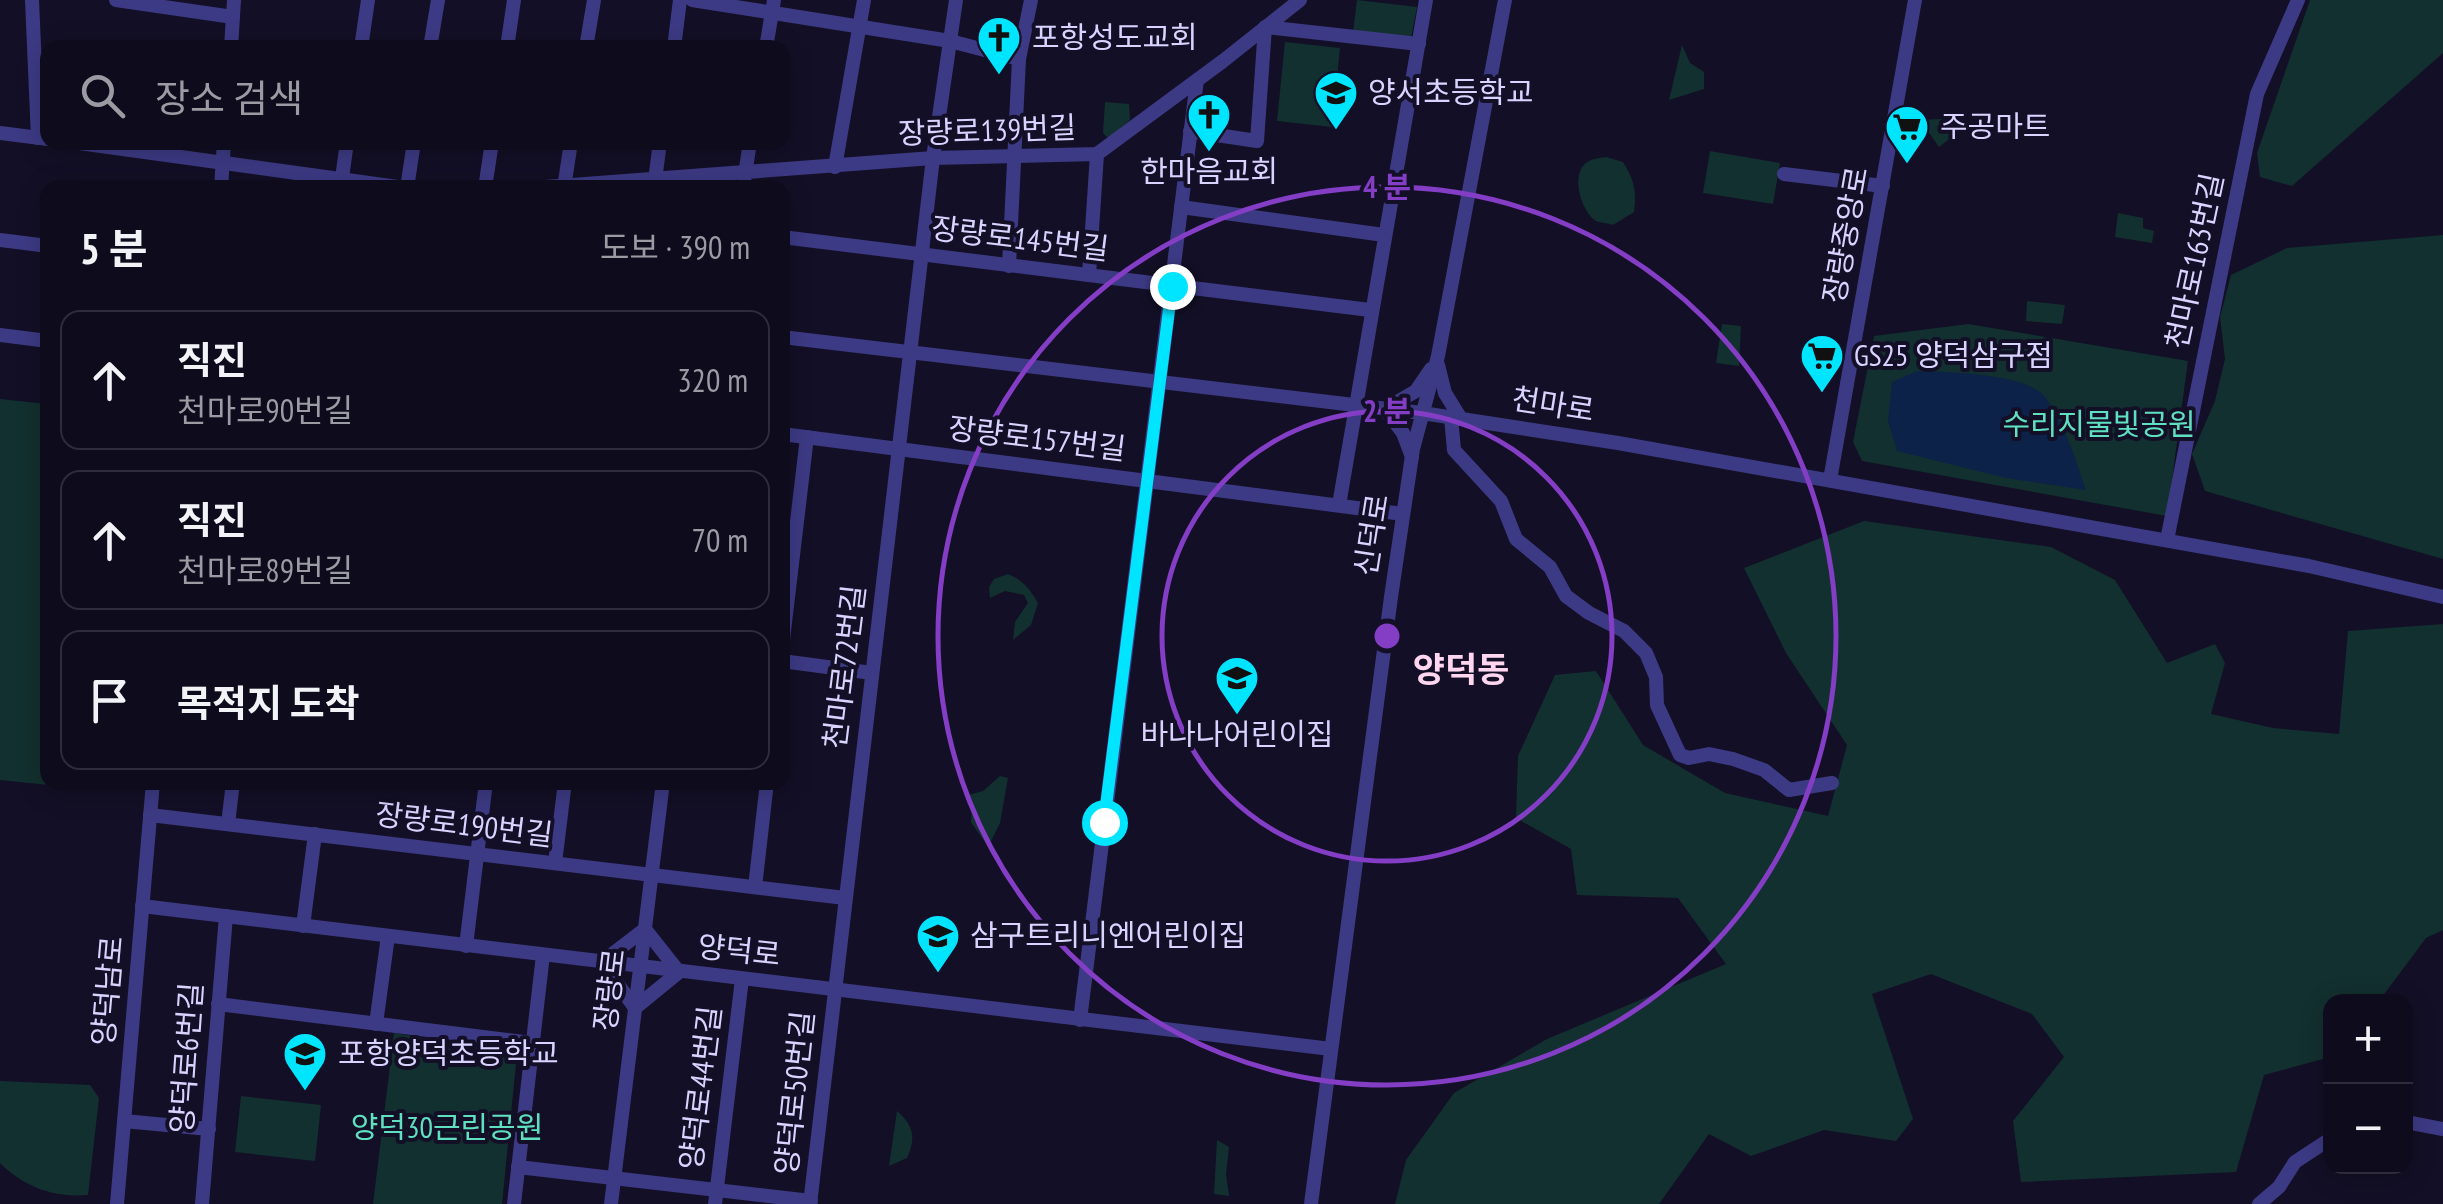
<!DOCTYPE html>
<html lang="ko">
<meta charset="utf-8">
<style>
:root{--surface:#0e0b1c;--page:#171425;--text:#f1f3f6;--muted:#9b9ba3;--line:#2e2b3b}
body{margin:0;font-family:"PT Sans Narrow","Noto Sans KR",sans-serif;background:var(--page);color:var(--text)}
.controls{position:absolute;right:30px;bottom:30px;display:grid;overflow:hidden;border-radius:20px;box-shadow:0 5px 25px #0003}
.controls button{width:90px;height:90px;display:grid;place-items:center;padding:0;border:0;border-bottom:2px solid var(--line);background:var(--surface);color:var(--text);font:50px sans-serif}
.stop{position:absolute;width:30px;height:30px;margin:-22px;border:8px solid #00e5ff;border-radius:50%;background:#fff}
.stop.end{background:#00e5ff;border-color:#fff;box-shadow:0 2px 10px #0008}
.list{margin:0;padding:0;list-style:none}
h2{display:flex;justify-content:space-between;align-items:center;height:130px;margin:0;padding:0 40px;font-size:42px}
h2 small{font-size:32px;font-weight:400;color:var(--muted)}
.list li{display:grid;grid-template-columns:65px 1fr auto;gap:30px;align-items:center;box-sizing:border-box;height:140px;margin:0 20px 20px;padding:0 20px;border:2px solid var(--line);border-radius:20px}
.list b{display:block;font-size:38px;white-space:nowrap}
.list p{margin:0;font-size:32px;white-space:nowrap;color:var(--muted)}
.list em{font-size:32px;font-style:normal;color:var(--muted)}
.icon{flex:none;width:55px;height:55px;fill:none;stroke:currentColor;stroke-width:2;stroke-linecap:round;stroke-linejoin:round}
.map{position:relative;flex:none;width:2443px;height:1204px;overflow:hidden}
.search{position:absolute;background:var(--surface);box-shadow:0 5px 25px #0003;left:40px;top:40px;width:750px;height:110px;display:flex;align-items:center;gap:25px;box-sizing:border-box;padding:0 35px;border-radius:20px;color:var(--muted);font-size:38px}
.panel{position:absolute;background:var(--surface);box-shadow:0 5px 25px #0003;left:40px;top:180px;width:750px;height:610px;border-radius:20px}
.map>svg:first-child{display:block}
</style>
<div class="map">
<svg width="2443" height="1204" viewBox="0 0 2443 1204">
<rect width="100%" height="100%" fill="#130f26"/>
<!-- green -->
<g fill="#12302f">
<polygon points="1357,0 1417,7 1411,38 1353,33"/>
<polygon points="2310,0 2443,0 2443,53 2292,186 2260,177 2257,153"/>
<polygon points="1285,42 1340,48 1332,127 1277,121"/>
<polygon points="1682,45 1690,63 1704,72 1704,89 1669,100"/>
<polygon points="1105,102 1129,104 1130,120 1109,139 1103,133"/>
<polygon points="1941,119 1965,127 1939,147 1920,120"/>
<polygon points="1710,151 1780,163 1773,204 1703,193"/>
<path d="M1606 157 1623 162C1634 180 1637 191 1634 212L1613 225C1610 224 1599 222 1596 221 1582 212 1572 180 1583 166 1588 159 1599 158 1606 157Z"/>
<polygon points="2118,213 2143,218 2143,228 2154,231 2152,243 2115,237"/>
<polygon points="2443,235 2443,559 2205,491 2192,454 2215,401 2225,359 2220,317 2231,275 2287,248"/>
<polygon points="2027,301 2065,305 2062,324 2026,321"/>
<polygon points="1722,324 1741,326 1739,366 1716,363"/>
<polygon points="1968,324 2188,361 2167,516 1862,461 1853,442 1874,336"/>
<polygon points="0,399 47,404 48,782 98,783 97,790 0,780"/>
<polygon points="1864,521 2051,547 2115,580 2167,663 2215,644 2225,663 2211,714 2273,728 2339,734 2348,631 2443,624 2443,930 2426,938 2379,1001 2330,1002 2330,1057 2264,1075 2236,1172 2021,1182 2013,1121 2064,1057 2032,1014 1931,974 1872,994 1913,1119 1896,1141 1824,1130 1751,1156 1709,1134 1659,1204 1395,1204 1406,1160 1454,1093 1547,1039 1726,964 1678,898 1577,895 1571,849 1516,818 1518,756 1555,675 1596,671 1643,745 1725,793 1828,816 1847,745 1786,653 1744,568"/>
<path d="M1008 574C1023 580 1030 589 1038 603L1031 625 1013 640 1015 622 1028 603 1024 595 1005 591 990 598 989 587 994 579Z"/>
<polygon points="1000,776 1008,778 1000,823 988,847 971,822 972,806 965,796 983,791"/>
<polygon points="394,1033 517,1054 502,1204 373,1204"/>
<path d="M0 1081 90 1085 99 1098 88 1195C54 1198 24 1187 0 1163Z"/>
<polygon points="241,1096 321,1105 315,1161 235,1152"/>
<path d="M897 1111C914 1126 916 1138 907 1158L889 1166Z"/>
<polygon points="1217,1140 1229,1147 1226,1174 1229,1196 1214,1194"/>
</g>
<!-- water -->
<path fill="#0c2248" d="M1917 371C1946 372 2027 373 2045 397 2065 423 2075 459 2086 490L2006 478 1897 451 1888 421 1892 382Z"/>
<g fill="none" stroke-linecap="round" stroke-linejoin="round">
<!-- minor -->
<g stroke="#3d3a85" stroke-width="14">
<polyline points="32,0 38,138"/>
<polyline points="116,0 233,17"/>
<polyline points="692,0 950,41 1019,59"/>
<polyline points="231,48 234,0"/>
<polyline points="361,48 368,0"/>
<polyline points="430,48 438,0"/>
<polyline points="507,48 514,0"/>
<polyline points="586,48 594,0"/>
<polyline points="674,48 680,0"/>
<polyline points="766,48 774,0"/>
<polyline points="1190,131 1257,141 1265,27 1419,44"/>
<polyline points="0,133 48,139"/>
<polyline points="72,142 405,188"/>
<polyline points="835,167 864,0"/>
<polyline points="1784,174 1883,186"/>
<polyline points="342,178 347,142"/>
<polyline points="221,188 224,142"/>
<polyline points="407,188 414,142"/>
<polyline points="485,188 492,142"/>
<polyline points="532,188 933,158 1097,154 1223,61 1300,0"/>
<polyline points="564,188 571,142"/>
<polyline points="654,188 660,142"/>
<polyline points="743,188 750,142"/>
<polyline points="1181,207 1384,235"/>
<polyline points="782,237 1370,310"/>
<polyline points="0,240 48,246"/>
<polyline points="1009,266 1019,59 1031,0"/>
<polyline points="1089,275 1097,154"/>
<polyline points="0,335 48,341"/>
<polyline points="782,337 1422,413 1618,443 2309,566 2443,597"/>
<polyline points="1438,365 1445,393 1461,419"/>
<polyline points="1451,417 1454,450 1501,501 1516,539 1550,567 1566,596 1589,613 1624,631 1646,653 1656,677 1657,705 1680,755 1689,758 1709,754 1733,759 1764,770 1789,790 1832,783"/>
<polyline points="782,434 1403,514"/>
<polyline points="1412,457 1403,433 1385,409 1416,391 1431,369"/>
<polyline points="1830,480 1915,0"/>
<polyline points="1339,505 1426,0"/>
<polyline points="2167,540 2257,94 2298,0"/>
<polyline points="782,648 807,437"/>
<polyline points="782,661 872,673"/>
<polyline points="150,815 845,898"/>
<polyline points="228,824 233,782"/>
<polyline points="555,863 565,782"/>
<polyline points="755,887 767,782"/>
<polyline points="142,906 1331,1049"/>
<polyline points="303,926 315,834"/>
<polygon points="645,929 679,972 635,1008 602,962"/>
<polyline points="466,946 486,782"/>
<polyline points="218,1004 532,1043"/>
<polyline points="1080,1020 1197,80"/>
<polyline points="376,1024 388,936"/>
<polyline points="124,1121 209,1129"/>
<polyline points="2406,1122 2443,1129"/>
<polyline points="518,1167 811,1201"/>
<polyline points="117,1204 153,782"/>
<polyline points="202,1204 226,916"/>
<polyline points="514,1204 543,955"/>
<polyline points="611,1204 663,782"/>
<polyline points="715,1204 742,979"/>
<polyline points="810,1204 933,158 956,0"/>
<polyline points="1311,1204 1391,597 1413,449 1438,356 1505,0"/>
<polyline points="2259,1204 2279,1187 2295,1162 2330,1139"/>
</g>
</g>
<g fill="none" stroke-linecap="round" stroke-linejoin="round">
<!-- route -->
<polyline stroke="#00e5ff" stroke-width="12" points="1104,822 1172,286"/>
</g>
<!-- distance rings -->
<g fill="none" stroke="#843dc5" stroke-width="5">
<circle cx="1387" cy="636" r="225"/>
<circle cx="1387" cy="636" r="449"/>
</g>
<!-- icons -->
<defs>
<symbol id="church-pin" viewBox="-11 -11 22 30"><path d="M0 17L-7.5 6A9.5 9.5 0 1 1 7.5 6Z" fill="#00e5ff" stroke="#130f26"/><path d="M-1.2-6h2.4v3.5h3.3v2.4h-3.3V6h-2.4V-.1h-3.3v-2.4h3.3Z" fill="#111"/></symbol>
<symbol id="school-pin" viewBox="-11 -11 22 30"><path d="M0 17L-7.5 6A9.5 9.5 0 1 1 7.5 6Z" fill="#00e5ff" stroke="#130f26"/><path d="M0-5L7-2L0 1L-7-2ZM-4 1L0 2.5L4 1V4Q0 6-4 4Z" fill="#111"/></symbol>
<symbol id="supermarket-pin" viewBox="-11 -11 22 30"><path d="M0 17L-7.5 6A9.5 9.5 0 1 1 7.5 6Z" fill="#00e5ff" stroke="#130f26"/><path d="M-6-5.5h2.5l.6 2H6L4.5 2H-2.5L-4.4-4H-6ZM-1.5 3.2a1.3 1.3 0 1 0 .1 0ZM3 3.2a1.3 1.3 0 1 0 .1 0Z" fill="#111"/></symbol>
</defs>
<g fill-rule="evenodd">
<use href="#church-pin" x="974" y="13" width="50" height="68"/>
<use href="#school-pin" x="1311" y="68" width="50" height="68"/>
<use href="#church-pin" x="1184" y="90" width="50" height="68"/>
<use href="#supermarket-pin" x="1882" y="102" width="50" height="68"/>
<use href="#supermarket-pin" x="1797" y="331" width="50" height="68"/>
<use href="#school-pin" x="1212" y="653" width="50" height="68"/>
<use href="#school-pin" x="913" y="911" width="50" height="68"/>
<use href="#school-pin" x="280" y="1029" width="50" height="68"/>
</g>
<g text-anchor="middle" stroke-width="8" stroke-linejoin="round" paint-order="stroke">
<!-- poi labels -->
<g font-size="30" fill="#d9d4ff" stroke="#130f26" text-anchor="start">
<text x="1032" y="48">포항성도교회</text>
<text x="1368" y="103">양서초등학교</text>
<text x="1940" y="137">주공마트</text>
<text x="1209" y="182" text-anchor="middle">한마음교회</text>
<text x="1854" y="366">GS25 양덕삼구점</text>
<text x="1237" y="745" text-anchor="middle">바나나어린이집</text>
<text x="970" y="946">삼구트리니엔어린이집</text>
<text x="338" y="1064">포항양덕초등학교</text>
</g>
<!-- street labels -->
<g font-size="30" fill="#d9d4ff" stroke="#130f26">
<text transform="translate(987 131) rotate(-2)" y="10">장량로139번길</text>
<text transform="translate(1846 235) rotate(-80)" y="10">장량중앙로</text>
<text transform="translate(1020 239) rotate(7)" y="10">장량로145번길</text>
<text transform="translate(2195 261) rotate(-78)" y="10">천마로163번길</text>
<text transform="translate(1553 405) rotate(9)" y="10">천마로</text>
<text transform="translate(1037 439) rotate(7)" y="10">장량로157번길</text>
<text transform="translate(1372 535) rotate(-81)" y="10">신덕로</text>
<text transform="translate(845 667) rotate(-83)" y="10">천마로72번길</text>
<text transform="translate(464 825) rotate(7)" y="10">장량로190번길</text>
<text transform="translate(739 951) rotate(6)" y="10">양덕로</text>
<text transform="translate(610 990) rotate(-83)" y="10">장량로</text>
<text transform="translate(108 991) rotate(-85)" y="10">양덕남로</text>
<text transform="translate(187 1058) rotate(-86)" y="10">양덕로6번길</text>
<text transform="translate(701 1088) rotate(-83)" y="10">양덕로44번길</text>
<text transform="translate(795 1093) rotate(-84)" y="10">양덕로50번길</text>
</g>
<!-- park labels -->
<g font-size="30" fill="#5fe0c0" stroke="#130f26">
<text x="2099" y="435">수리지물빛공원</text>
<text x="447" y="1138">양덕30근린공원</text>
</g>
<!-- quarter labels -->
<g font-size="35" font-weight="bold" fill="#ffd6f0" stroke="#130f26">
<text x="1461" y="682">양덕동</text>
</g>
</g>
<circle cx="1387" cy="636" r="15" fill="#843dc5" stroke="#130f26" stroke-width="5"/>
<g font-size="30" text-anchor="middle" font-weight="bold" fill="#843dc5" stroke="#130f26" stroke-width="8" stroke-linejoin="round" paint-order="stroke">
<text x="1387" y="198">4 분</text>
<text x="1387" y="422">2 분</text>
</g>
</svg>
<div class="controls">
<button>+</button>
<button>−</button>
</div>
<div class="stop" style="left:1104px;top:822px"></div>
<div class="stop end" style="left:1172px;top:286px"></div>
<div class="search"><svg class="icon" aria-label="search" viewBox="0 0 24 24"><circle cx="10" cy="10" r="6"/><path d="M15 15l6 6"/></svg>장소 검색</div>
<section class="panel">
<h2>5 분<small>도보 · 390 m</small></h2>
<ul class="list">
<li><svg class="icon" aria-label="ahead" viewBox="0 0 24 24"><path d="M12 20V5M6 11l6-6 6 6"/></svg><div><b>직진</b><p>천마로90번길</p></div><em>320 m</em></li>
<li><svg class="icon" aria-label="ahead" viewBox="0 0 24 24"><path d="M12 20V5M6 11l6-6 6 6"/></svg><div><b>직진</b><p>천마로89번길</p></div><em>70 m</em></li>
<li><svg class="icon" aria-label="arrive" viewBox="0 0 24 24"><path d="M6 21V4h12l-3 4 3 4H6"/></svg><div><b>목적지 도착</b></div></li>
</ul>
</section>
</div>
